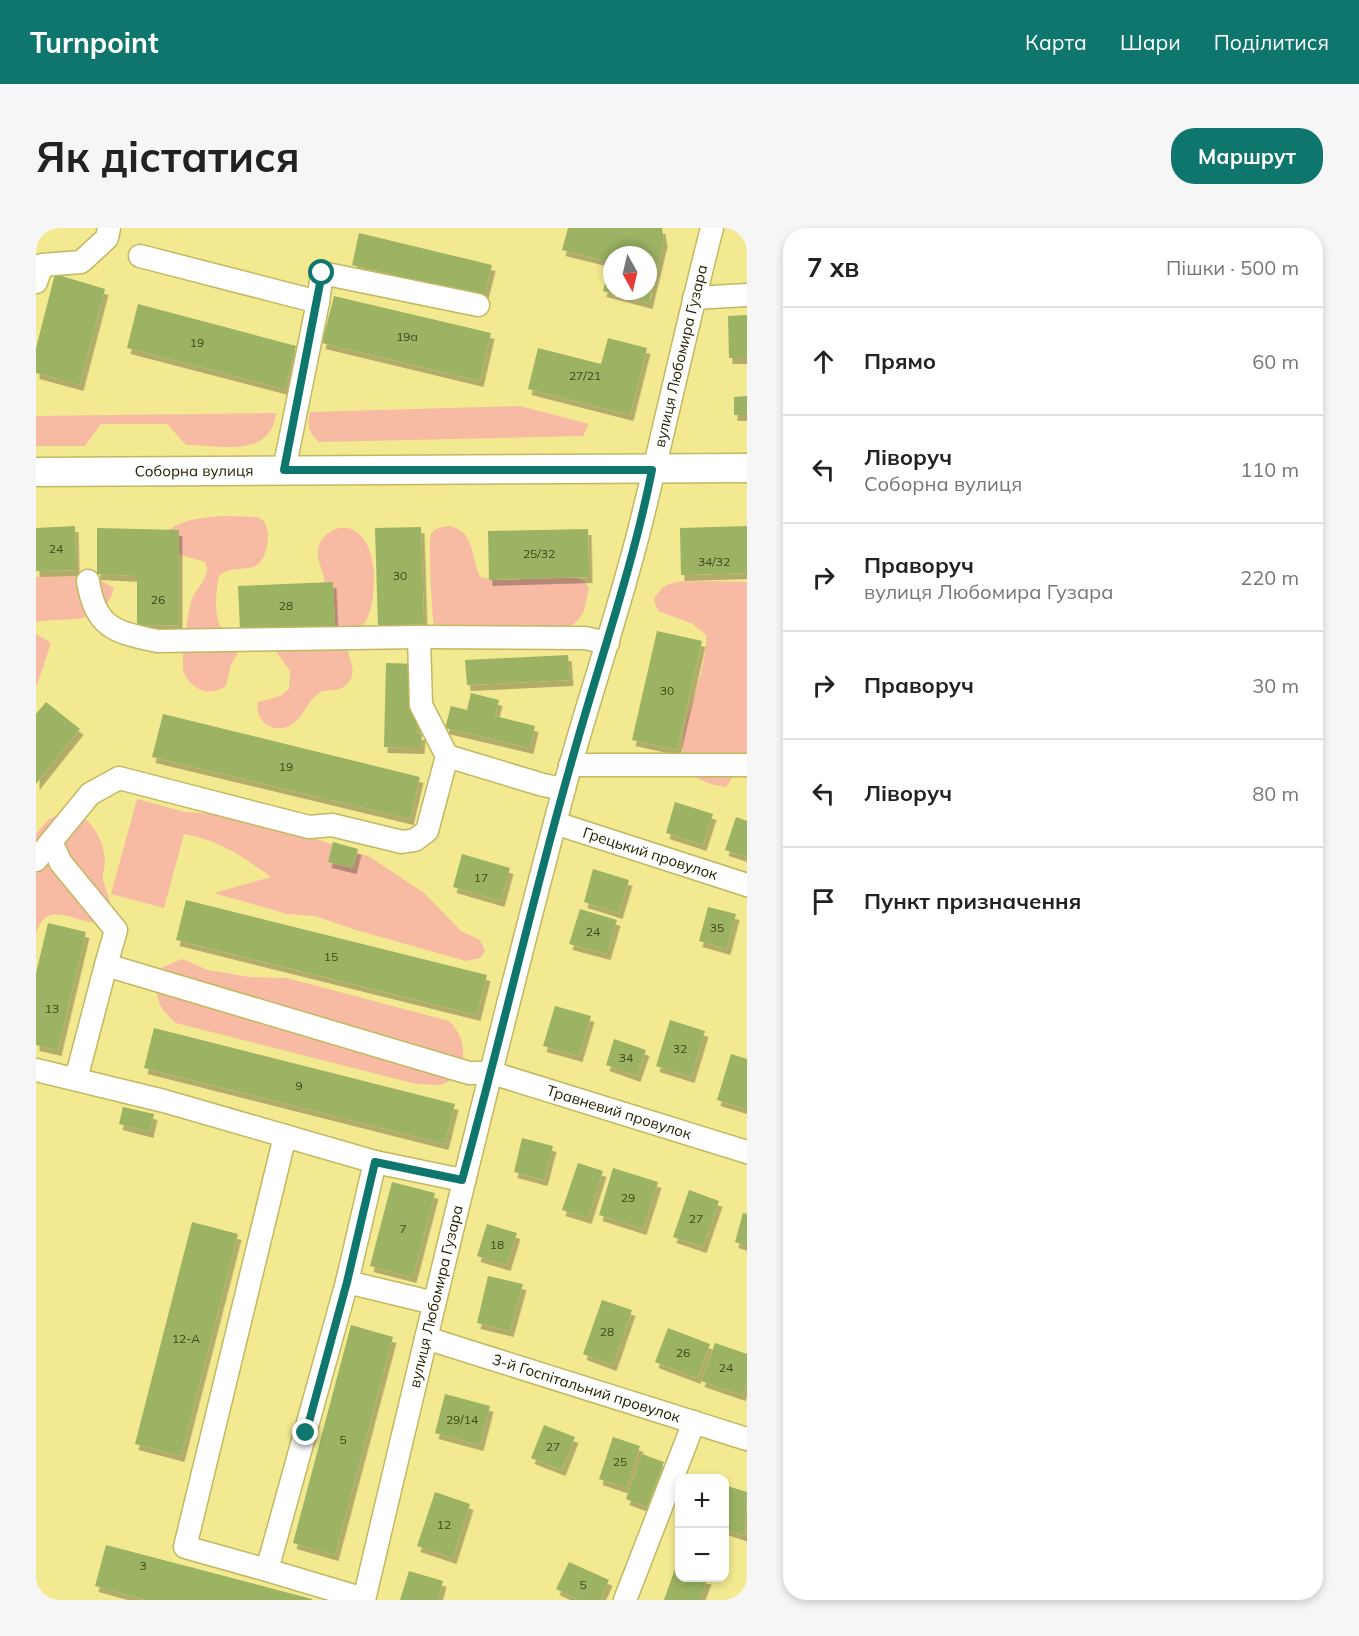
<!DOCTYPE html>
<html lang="uk">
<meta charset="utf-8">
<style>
:root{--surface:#fff;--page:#f6f6f6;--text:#222;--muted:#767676;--line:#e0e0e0;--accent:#0f766e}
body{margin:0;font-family:Mulish,sans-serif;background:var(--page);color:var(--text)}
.controls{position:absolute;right:18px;bottom:18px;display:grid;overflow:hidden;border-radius:12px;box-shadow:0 3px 9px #0003}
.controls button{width:54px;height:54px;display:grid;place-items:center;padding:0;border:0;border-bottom:2px solid var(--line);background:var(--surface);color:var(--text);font:30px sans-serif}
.compass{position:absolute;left:567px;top:18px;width:54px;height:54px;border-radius:50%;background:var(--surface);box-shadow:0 3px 9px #0003;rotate:172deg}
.stop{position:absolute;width:18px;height:18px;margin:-14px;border:4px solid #0f766e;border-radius:50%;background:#fff}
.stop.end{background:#0f766e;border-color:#fff;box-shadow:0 2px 6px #0008}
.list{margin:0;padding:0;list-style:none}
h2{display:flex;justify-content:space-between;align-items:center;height:78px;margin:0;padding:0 24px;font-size:26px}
h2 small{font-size:20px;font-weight:400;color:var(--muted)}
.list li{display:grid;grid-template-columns:39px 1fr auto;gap:18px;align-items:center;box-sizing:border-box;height:108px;padding:0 24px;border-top:2px solid var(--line)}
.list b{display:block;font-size:22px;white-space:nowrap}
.list p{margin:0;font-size:20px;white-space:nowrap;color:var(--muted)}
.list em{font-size:20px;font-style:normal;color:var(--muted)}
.icon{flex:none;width:33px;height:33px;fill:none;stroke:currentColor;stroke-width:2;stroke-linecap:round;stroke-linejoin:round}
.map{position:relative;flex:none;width:711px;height:1372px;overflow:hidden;border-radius:24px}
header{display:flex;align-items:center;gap:36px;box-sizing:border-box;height:84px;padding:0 30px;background:var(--accent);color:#fff}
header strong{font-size:28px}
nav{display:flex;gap:33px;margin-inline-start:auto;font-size:21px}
.intro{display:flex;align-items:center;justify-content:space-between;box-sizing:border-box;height:144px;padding:0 36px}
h1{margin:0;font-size:42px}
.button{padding:15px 27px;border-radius:24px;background:var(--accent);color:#fff;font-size:21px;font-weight:700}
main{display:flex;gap:36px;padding:0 36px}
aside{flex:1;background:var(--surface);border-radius:24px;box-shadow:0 3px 9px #0003}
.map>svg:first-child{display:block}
</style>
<header>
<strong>Turnpoint</strong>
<nav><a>Карта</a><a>Шари</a><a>Поділитися</a></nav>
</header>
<div class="intro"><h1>Як дістатися</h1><a class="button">Маршрут</a></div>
<main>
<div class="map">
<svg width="711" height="1372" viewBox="0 0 711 1372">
<defs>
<filter id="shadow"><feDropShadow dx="3.5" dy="6" stdDeviation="0" flood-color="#0004"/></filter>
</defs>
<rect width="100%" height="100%" fill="#f3e991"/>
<!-- green -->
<g fill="#f7baa2">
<path d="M484 178 553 196 547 208 283 214C272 204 271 198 274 184Z"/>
<path d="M240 185C235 231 184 217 150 217L131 196H65L49 218H0V188Z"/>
<path d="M187 288 222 289 228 293C232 301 233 308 231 317 225 353 201 332 183 348 180 364 177 387 186 401L202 403 289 356C288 340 276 329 285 313 289 307 295 302 303 300 329 296 337 326 338 347 338 363 337 383 328 396 323 403 311 407 311 416 311 430 323 442 312 455 304 465 292 460 283 465 271 473 268 488 257 496 240 507 218 495 222 474L244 468 253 461 254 443 239 422 203 423 195 436 190 458C181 463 173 466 163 461 156 457 151 452 148 445 144 435 152 382 156 371 161 358 176 349 169 334L139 325 133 302C147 291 169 289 187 288Z"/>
<path d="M412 298C439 302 435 329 444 349 471 358 530 342 548 353L553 360 548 383 543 391 532 401 419 421C410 415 403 406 398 396 396 390 392 313 395 306 399 300 406 299 412 298Z"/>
<path d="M57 348 78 360C67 400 32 388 0 394V349Z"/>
<path d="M675 353 711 354V527L690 559C603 548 674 464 670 407L657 396 622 383 618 372C629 347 651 355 675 353Z"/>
<polygon points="0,406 15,415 1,457 0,457"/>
<path d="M101 571 149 584 177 586 269 607 334 629 388 665 425 703 444 712 449 723 444 730 430 733 320 702 279 688 251 686 178 665 235 649C208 629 183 612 148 606L128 680 75 666Z"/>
<path d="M32 582C55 590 67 608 69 633 69 639 66 645 67 651 71 669 81 679 67 695 39 697 11 668 0 706V606L13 591Z"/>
<path d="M146 731 172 742 213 749 251 750 413 793C430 811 429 824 424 848L405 857 380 856 140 795C118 776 118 766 127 739Z"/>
</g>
<!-- building -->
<g fill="#9bb363" fill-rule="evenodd" filter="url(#shadow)">
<path d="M532 0H626L628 13 613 75 567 63 574 34 526 22ZM576 27H612V63H576Z"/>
<polygon points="323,5 456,37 448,69 316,37"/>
<polygon points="19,46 69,61 44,157 0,145 0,120"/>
<polygon points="298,68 455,105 444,153 286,115"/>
<polygon points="102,76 260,118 249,161 91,120"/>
<polygon points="711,87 711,130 693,130 692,88"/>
<polygon points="572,110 611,120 594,187 492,161 502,120 565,136"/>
<polygon points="711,168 711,187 698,187 698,169"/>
<polygon points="39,298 40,342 0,343 0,300"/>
<polygon points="711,298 711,345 645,347 644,300"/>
<polygon points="385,299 388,396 342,398 339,300"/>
<polygon points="61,300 143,302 143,397 101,398 101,348 61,346"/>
<polygon points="552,301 553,349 453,352 452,303"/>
<polygon points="297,354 299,399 204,402 202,358"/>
<polygon points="621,403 666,413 641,522 596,512"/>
<polygon points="532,427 534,452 431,457 429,432"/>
<polygon points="350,435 382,436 381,506 386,506 385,520 348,519"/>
<polygon points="435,465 463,472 459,488 499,498 494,520 409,500 415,478 431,482"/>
<polygon points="10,474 44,501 0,556 0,486"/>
<polygon points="127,486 384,549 374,591 116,529"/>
<polygon points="639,574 677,586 667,617 630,605"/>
<polygon points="700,589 711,593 711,629 689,622"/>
<polygon points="297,614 322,621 317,640 292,634"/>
<polygon points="426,626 474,640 465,673 417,659"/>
<polygon points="557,641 593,652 583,685 548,674"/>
<polygon points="150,672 451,747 441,787 140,712"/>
<polygon points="672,679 700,686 691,721 663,713"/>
<polygon points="544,681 581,692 571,726 533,716"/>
<polygon points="12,695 50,704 22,822 0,817 0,745"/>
<polygon points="519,778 555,788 543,828 507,818"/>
<polygon points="634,792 669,803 655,849 620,838"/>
<polygon points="118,800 419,876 409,916 108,840"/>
<polygon points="578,811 610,822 601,848 570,837"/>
<polygon points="695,826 711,831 711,881 681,872"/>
<polygon points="87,879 118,886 114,904 83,896"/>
<polygon points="486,910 517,918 508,952 478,944"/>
<polygon points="542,935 567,943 552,990 526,982"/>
<polygon points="577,940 622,954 607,1001 563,987"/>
<polygon points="356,954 399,965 377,1049 334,1038"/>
<polygon points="653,962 683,973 667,1019 637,1009"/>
<polygon points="707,985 711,986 711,1018 699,1014"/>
<polygon points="156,994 202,1006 145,1228 99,1216"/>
<polygon points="451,996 481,1005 471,1037 441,1028"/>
<polygon points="452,1048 487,1056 474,1103 441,1095"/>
<polygon points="566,1072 596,1082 577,1137 547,1126"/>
<polygon points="315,1097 357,1109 299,1327 257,1315"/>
<polygon points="632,1100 674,1116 661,1150 619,1134"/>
<polygon points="679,1115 711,1126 711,1154 706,1167 665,1153"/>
<polygon points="409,1166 454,1178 444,1217 399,1205"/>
<polygon points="508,1197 539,1209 526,1242 495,1230"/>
<polygon points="577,1209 604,1218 590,1260 563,1251"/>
<polygon points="606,1226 628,1234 611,1279 590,1271"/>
<polygon points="688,1257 711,1264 709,1308 688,1301"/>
<polygon points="399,1264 434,1276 417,1330 381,1318"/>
<polygon points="70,1317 276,1371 276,1372 110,1372 59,1358"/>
<polygon points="533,1334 573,1352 564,1372 543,1372 520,1361"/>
<polygon points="641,1335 644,1336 644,1350 672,1350 664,1372 628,1372"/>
<polygon points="373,1343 407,1353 402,1372 364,1372"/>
</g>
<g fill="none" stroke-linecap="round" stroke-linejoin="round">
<defs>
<g id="minor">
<polyline points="104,28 282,74 248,242"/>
<polyline points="0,54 6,37 45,34 71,10 73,0"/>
<polyline points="658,70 711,67"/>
<polyline points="282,74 286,45 442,77"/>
<path d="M52 353C59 400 79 404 121 413L383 409 549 410 572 415"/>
<polyline points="383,409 385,477 411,528"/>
<polyline points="534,537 711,537"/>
<path id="s1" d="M519 595 711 657"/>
<path id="s2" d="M15 614 25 635 80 702 70 737 433 845H456L711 924"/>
<polyline points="0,632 54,566 83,550 273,599 296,597 366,614 379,612 391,603 411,528 507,557 528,561"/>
<polyline points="0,842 128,873 339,934 426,952"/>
<polyline points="40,851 70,737"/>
<polyline points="311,1054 398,1075"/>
<path id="s3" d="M390 1110 711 1211"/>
<polyline points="231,1342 149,1319 249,908"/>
<polyline points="328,1371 231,1342 311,1054 339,934"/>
<path id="s4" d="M328 1372C392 1100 457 827 529 557 553 468 584 381 606 291 630 194 651 97 676 0"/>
<polyline points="589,1372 658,1194"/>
</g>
<g id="major">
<path id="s5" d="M0 244 711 240"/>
</g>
</defs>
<!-- minor casing -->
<use href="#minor" stroke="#c3b862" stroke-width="25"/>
<!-- major casing -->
<use href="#major" stroke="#c3b862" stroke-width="31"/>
<!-- minor -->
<use href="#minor" stroke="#fff" stroke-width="22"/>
<!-- major -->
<use href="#major" stroke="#fff" stroke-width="28"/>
</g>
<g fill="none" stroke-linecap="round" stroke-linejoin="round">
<!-- route -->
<path stroke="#0f766e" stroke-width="8" d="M270 1205 311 1054 339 934 426 952C464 815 495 676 534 539 561 440 596 343 616 242H248L286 45"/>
</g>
<g text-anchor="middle" stroke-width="5" stroke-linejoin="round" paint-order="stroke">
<!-- number labels -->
<g font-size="12" fill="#424519">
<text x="371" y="113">19а</text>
<text x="161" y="119">19</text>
<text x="549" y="152">27/21</text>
<text x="20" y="325">24</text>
<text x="503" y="330">25/32</text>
<text x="678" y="338">34/32</text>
<text x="364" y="352">30</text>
<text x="122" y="376">26</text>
<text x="250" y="382">28</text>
<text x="631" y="467">30</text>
<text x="250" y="543">19</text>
<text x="445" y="654">17</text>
<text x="681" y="704">35</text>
<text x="557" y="708">24</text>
<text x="295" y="733">15</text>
<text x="16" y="785">13</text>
<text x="644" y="825">32</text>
<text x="590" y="834">34</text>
<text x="263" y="862">9</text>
<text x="592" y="974">29</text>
<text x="660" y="995">27</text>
<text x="367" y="1005">7</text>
<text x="461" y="1021">18</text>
<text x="571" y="1108">28</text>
<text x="150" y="1115">12-А</text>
<text x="647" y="1129">26</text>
<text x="690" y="1144">24</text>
<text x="426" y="1196">29/14</text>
<text x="307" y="1216">5</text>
<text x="517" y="1223">27</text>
<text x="584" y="1238">25</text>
<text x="408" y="1301">12</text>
<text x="107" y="1342">3</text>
<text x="547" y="1361">5</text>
</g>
<!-- street labels -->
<g font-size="15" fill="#252000" stroke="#f3e991">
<text dy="5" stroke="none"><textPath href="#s4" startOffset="1284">вулиця Любомира Гузара</textPath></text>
<text dy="5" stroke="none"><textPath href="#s5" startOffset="158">Соборна вулиця</textPath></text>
<text dy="5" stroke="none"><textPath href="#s1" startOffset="100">Грецький провулок</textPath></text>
<text dy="5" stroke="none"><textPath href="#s2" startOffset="681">Травневий провулок</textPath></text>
<text dy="5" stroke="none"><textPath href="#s4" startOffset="312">вулиця Любомира Гузара</textPath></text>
<text dy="5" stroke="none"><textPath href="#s3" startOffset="168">3-й Госпітальний провулок</textPath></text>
</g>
</g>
</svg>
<div class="controls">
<button>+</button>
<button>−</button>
</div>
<svg class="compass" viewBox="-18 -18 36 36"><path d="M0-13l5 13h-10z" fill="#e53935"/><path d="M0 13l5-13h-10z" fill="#767676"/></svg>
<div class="stop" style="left:286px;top:45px"></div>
<div class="stop end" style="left:270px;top:1205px"></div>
</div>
<aside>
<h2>7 хв<small>Пішки · 500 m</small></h2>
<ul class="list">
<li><svg class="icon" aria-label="ahead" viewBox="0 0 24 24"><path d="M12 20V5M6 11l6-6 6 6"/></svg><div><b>Прямо</b></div><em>60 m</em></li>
<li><svg class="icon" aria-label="left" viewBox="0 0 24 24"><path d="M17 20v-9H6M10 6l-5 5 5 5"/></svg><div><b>Ліворуч</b><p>Соборна вулиця</p></div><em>110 m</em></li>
<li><svg class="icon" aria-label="right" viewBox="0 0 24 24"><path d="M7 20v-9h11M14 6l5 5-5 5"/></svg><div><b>Праворуч</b><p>вулиця Любомира Гузара</p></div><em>220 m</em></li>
<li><svg class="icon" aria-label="right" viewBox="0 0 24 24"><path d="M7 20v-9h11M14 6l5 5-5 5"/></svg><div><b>Праворуч</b></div><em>30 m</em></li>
<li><svg class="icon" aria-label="left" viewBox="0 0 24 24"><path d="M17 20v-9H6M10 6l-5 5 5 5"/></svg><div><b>Ліворуч</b></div><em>80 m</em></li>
<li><svg class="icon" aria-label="arrive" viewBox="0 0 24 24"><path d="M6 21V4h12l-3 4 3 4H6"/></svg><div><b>Пункт призначення</b></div></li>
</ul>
</aside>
</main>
